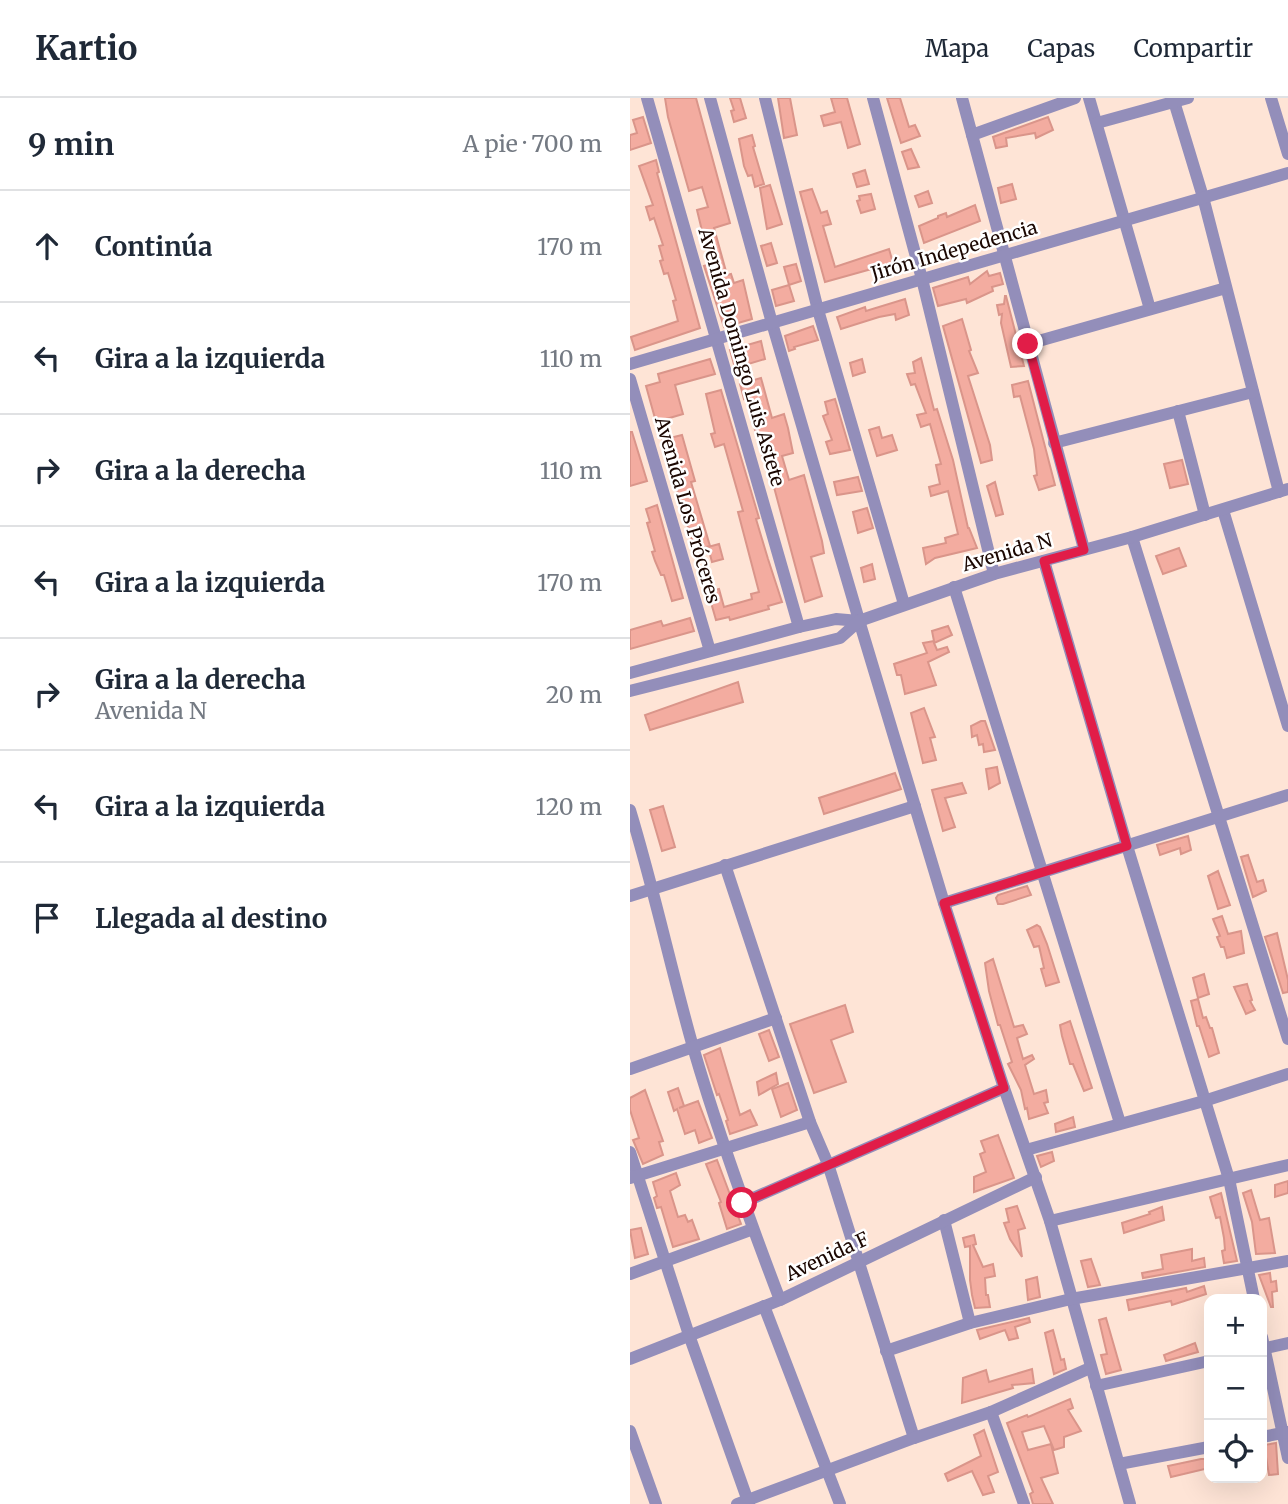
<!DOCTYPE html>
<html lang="es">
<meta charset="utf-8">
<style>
:root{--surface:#fff;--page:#f6f6f7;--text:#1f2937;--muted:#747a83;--line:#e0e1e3}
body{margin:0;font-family:Merriweather,serif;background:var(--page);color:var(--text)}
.controls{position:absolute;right:21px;bottom:21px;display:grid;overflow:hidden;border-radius:14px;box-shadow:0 7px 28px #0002}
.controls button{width:63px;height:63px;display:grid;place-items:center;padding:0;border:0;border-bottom:2px solid var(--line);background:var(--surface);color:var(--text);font:35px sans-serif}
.stop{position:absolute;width:21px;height:21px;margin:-16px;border:5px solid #e11d48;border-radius:50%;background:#fff}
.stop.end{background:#e11d48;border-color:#fff;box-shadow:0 2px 7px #0008}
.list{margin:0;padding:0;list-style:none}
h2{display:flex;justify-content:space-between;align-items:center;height:91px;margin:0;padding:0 28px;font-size:30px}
h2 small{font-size:23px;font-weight:400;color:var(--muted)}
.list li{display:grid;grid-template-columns:46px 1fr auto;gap:21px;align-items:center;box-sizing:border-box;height:112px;padding:0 28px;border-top:2px solid var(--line)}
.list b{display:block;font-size:26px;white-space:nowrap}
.list p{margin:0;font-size:23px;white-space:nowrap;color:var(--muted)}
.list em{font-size:23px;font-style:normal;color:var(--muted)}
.icon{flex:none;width:38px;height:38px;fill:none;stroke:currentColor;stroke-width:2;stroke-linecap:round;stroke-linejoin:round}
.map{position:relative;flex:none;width:658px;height:1406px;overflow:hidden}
header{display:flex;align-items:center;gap:42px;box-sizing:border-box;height:98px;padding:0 35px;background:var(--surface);border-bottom:2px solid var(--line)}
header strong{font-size:33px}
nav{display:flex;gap:38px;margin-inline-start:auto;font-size:24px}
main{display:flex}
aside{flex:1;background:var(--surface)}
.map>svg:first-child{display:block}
</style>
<header>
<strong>Kartio</strong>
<nav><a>Mapa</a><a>Capas</a><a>Compartir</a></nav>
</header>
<main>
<aside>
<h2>9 min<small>A pie · 700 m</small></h2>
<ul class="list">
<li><svg class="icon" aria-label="ahead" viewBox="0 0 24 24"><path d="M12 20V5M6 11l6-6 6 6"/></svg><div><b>Continúa</b></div><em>170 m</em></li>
<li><svg class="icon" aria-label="left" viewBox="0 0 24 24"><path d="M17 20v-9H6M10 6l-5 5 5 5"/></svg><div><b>Gira a la izquierda</b></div><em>110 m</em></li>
<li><svg class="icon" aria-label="right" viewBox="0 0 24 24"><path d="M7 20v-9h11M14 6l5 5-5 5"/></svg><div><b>Gira a la derecha</b></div><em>110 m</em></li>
<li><svg class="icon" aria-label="left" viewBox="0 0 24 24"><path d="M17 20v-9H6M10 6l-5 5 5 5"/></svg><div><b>Gira a la izquierda</b></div><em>170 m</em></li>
<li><svg class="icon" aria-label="right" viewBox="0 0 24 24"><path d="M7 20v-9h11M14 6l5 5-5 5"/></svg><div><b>Gira a la derecha</b><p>Avenida N</p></div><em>20 m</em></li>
<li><svg class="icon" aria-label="left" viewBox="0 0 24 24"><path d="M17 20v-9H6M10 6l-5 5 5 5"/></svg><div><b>Gira a la izquierda</b></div><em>120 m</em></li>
<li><svg class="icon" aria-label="arrive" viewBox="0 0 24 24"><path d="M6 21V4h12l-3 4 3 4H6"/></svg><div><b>Llegada al destino</b></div></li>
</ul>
</aside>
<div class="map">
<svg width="658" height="1406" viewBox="0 0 658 1406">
<rect width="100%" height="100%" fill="#fee4d6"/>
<!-- building -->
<g fill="#f3aca0" stroke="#da958a" stroke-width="2">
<polygon points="35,0 66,0 100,125 84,130 97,177 101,176 104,185 113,182 122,221 94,229 74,168 80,166 67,112 78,109 72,89 59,93 38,19"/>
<polygon points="100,0 110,0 116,20 104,24 101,13 104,12"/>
<polygon points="148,0 160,0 167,37 154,40"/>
<polygon points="201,0 217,0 230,46 218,50 211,24 194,28 191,18 205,14"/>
<polygon points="257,0 270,0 279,29 285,27 290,38 271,45"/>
<polygon points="13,19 21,45 0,52 0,37 7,35 3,22"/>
<polygon points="418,19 423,32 406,40 405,35 376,40 377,48 366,50 363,39"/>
<polygon points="122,37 125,48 123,49 134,86 125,89 122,77 118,78 114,68 109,41"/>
<polygon points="281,51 289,69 278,71 272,54"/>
<polygon points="26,62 29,74 27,75 70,230 5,252 1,239 48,223 43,203 46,202 38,175 34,176 30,163 33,162 29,148 33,147 24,120 20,122 16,109 23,107 9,68"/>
<polygon points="235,72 239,86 227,89 223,76"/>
<polygon points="382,86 386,101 371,105 368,90"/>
<polygon points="140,87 152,126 137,131 130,90"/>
<polygon points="182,91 191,115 197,113 201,126 193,128 205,169 259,151 263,165 195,184 170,94"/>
<polygon points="298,93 302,105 289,109 285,98"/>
<polygon points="241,96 245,111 231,115 227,103 230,102 229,98"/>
<polygon points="345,107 350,123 294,145 289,128 308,120 308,118 316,115 317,119"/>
<polygon points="141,145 147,165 137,168 131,148"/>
<polygon points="166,166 171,183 159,187 154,169"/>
<polygon points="357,173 359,178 370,175 373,186 362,189 363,193 337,205 336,201 308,208 303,190 338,179 340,186"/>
<polygon points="159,187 164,203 146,208 142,192"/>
<polygon points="375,198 376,198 394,268 381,269 371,225 372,216 369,217 367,207 374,206"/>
<polygon points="275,201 279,217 266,222 265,216 249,219 211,231 207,219 235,209 236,213"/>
<polygon points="332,221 341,252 339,253 348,275 338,278 360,347 362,362 351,365 313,228"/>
<polygon points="183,228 188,242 164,249 165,251 159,253 155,238"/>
<polygon points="131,243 135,261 105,270 100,252"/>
<polygon points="291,260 304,312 307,311 323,362 338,430 339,430 347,450 305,460 296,466 293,450 316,445 315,440 328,436 318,393 301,398 299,389 310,386 306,367 311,366 300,326 291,329 287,317 296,315 285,286 281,287 277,276 285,275 283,264"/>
<polygon points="80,261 85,276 45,287 53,316 26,324 16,288 30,284 28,276"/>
<polygon points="232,261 235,274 223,278 220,265"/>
<polygon points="131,280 142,320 154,316 158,330 163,355 152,358 159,382 174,377 192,443 194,455 181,459 192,498 175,504 141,378 136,363 134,363 123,325 125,325 118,299 114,301 110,286"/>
<polygon points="398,283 425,387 409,392 404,378 407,377 404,351 390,298 384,299 382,287"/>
<polygon points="91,292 129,420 126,421 138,461 152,504 138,508 139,511 100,522 99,519 86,522 78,494 89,491 94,509 122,501 121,496 129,494 108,414 113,413 94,346 85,349 81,336 85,335 76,296"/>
<polygon points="205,301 220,352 200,356 196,344 202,342 193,318 198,316 195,304"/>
<polygon points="249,329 252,340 262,337 267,352 247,358 239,332"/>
<polygon points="0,334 2,334 17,383 0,388"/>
<polygon points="52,337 65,383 61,384 80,448 65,452 32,342"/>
<polygon points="552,362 558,386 540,390 534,366"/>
<polygon points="228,379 232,393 207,397 204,384"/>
<polygon points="365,384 373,416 366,418 357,388"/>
<polygon points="27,407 53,500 42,503 34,477 31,477 25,463 22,454 25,453 17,425 20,424 16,411"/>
<polygon points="237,410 243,430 228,435 223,414"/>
<polygon points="89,446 93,461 82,464 78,449"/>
<polygon points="549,450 556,468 533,476 526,458"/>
<polygon points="242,466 245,481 234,484 231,470"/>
<polygon points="60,520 64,533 0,551 0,532 31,523 33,528"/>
<polygon points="318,528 322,537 304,545 307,552 317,549 319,554 298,564 306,587 275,596 271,577 267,577 264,566 297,555 293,545 304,543 302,533"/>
<polygon points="108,584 113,604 20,632 15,617"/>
<polygon points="294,610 305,639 300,640 306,662 293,665 281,615"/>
<polygon points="351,623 355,623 365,652 354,654 353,646 349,647 347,637 342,639 341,628"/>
<polygon points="367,669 370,685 359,691 356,671"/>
<polygon points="265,675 271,691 194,716 189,700"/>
<polygon points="332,685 336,695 315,700 325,729 313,733 302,692"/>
<polygon points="33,708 45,749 32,753 20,712"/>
<polygon points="558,738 561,752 551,756 550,750 530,757 527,747"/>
<polygon points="618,757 627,784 633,782 636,793 623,799 611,759"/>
<polygon points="588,773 600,807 588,811 578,778"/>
<polygon points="397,788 401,797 373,806 368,806 366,800 368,797"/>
<polygon points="592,818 598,836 611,833 614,855 597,860 594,849 591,849 587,839 590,838 583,821"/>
<polygon points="407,827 410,829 417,846 429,884 416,888 411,871 414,870 409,848 404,849 397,832"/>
<polygon points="647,835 658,882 658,894 653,895 635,839"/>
<polygon points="363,861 384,929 393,927 397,936 387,940 393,961 402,957 404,961 395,967 404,996 416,992 418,1004 414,1005 418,1015 399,1021 397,1010 395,1011 391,992 378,966 382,964 370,927 368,927 359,893 355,865"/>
<polygon points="574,876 579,896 568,900 563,880"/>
<polygon points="617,886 622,902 620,903 625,912 616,916 604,889"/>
<polygon points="568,901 573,920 576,919 580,930 582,930 589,955 579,959 569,928 567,928 561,903"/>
<polygon points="215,907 223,934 201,942 216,984 184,995 160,926"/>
<polygon points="440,923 462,990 454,993 443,966 440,966 432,938 430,927"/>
<polygon points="139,932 149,959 139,963 129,936"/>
<polygon points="90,950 110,1017 120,1012 127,1027 100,1036 96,1023 98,1022 89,996 87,997 74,957"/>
<polygon points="146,975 148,986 129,997 127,984"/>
<polygon points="158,985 167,1012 151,1019 142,991"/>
<polygon points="48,990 54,1008 49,1010 68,1003 82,1040 69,1045 65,1032 55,1036 47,1011 44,1013 38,994"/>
<polygon points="15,992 33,1043 29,1044 33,1057 13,1066 3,1042 9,1040 0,1012 0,1000"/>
<polygon points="443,1019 445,1029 426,1034 425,1026"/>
<polygon points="368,1037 384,1080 344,1094 344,1079 356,1074 350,1056 355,1054 351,1043"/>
<polygon points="422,1054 424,1063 411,1069 407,1058"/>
<polygon points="87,1062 111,1126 97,1131 89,1105 91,1104 76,1066"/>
<polygon points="46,1075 50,1087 40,1093 48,1119 55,1117 58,1124 62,1122 69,1141 43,1149 31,1109 27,1110 24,1100 27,1098 23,1084"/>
<polygon points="658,1083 658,1095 645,1099 645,1087"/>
<polygon points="621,1092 630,1122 639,1120 645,1155 626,1156 622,1124 613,1095"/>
<polygon points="591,1095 607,1163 594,1165 592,1153 595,1152 594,1140 590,1119 586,1120 580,1099"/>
<polygon points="387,1108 395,1130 388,1132 392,1159 380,1141 374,1125 379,1124 376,1111"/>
<polygon points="532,1109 534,1122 494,1135 492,1125 520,1116 519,1114"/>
<polygon points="11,1130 18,1156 5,1160 0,1132"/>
<polygon points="344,1137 346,1146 343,1147 353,1169 363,1166 365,1178 355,1180 356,1197 358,1197 360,1209 345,1210 342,1197 340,1182 340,1148 335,1149 333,1140"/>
<polygon points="562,1151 562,1163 574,1160 575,1169 513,1180 512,1175 533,1171 531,1157"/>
<polygon points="461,1161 470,1187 458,1189 451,1163"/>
<polygon points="640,1175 641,1184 646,1183 647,1193 642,1194 643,1209 641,1209 629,1177"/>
<polygon points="407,1179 410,1199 398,1202 396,1182"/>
<polygon points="574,1188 576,1196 542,1207 541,1203 499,1212 497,1202 556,1190 557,1194"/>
<polygon points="399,1220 400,1224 385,1229 388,1240 379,1242 375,1232 350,1241 347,1232"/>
<polygon points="476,1220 491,1272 476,1276 471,1257 477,1256 469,1222"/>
<polygon points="423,1232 431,1262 434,1261 436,1271 424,1276 415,1235"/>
<polygon points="565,1245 568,1254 536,1263 534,1257"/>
<polygon points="402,1271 404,1285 382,1287 383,1290 332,1305 333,1280 356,1272 359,1284"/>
<polygon points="440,1301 443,1310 438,1312 451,1333 434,1339 434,1349 424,1352 414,1328 392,1334 398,1352 421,1346 428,1375 411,1380 423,1406 403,1406 400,1396 403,1394 377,1325 397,1317 398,1319"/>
<polygon points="354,1332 368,1374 358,1378 364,1394 353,1397 342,1373 318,1383 315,1376 351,1358 344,1337"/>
<polygon points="646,1345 648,1376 639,1377 634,1347"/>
<polygon points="571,1361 579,1361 579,1370 541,1379 538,1368"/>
</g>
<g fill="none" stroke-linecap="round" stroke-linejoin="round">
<!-- minor -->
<g stroke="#938eba" stroke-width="12">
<polyline points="17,0 169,529"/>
<polyline points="80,0 142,225 231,529 314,805 374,990 420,1123 500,1406"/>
<polyline points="135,0 188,212 274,506"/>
<polyline points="243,0 292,181 364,476"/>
<polyline points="332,0 454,451"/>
<polyline points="459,0 520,211"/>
<polyline points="543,0 573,99 649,394"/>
<polyline points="641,0 658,56"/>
<polyline points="467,25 558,0"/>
<polyline points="342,37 445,0"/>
<polyline points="398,246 596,190"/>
<polyline points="0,266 658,75"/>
<polyline points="0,281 80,553"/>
<polyline points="548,313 575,417"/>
<polyline points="424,345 623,294"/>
<polyline points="593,412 658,628"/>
<polyline points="502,439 658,941"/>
<polyline points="414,463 497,748 599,1081 624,1201"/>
<polyline points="324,489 490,1025"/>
<polyline points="0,575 169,529 206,521 229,523"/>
<polyline points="0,593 210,540 229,523 364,476 502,439 658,391"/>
<path d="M0 712C24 791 41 871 63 949 88 1035 118 1118 150 1202"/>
<polyline points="95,767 180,1024 198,1066 284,1340"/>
<polyline points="0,798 285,708"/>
<polyline points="314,805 658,697"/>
<polyline points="0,971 146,920"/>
<polyline points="396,1052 574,1003 658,976"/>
<polyline points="0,1054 59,1237 119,1406"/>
<polyline points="0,1080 180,1024"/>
<polyline points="112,1105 374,990"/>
<polyline points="314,1122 340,1225"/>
<polyline points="420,1123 658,1067"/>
<polyline points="0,1176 123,1131"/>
<polyline points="134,1208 210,1406"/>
<polyline points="632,1239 658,1360"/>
<polyline points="632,1251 658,1245"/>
<polyline points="256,1253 340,1225 441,1201 658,1163"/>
<polyline points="0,1261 150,1202 406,1079"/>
<polyline points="466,1288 579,1263"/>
<polyline points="361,1314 394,1406"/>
<polyline points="0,1333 26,1406"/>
<polyline points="632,1339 658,1334"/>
<polyline points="489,1366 579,1349"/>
<polyline points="107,1406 284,1340 361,1314 460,1270"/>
</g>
</g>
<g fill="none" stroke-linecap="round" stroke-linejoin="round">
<!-- route -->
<polyline stroke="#e11d48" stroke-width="9" points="112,1105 374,990 314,805 497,748 414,463 454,452 398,246"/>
</g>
<g text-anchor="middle" stroke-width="5" stroke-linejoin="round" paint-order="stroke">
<!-- street labels -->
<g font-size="19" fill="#1a0600" stroke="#fff">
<text transform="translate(324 152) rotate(-16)" y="7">Jirón Indepedencia</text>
<text transform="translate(112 259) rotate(74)" y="7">Avenida Domingo Luis Astete</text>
<text transform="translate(58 412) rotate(74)" y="7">Avenida Los Próceres</text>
<text transform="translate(377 454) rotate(-16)" y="7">Avenida N</text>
<text transform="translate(197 1158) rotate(-25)" y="7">Avenida F</text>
</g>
</g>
</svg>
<div class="controls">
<button>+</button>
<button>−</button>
<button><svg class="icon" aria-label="locate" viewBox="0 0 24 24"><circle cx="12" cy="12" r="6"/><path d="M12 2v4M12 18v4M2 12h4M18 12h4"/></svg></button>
</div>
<div class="stop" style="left:112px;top:1105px"></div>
<div class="stop end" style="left:398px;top:246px"></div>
</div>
</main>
